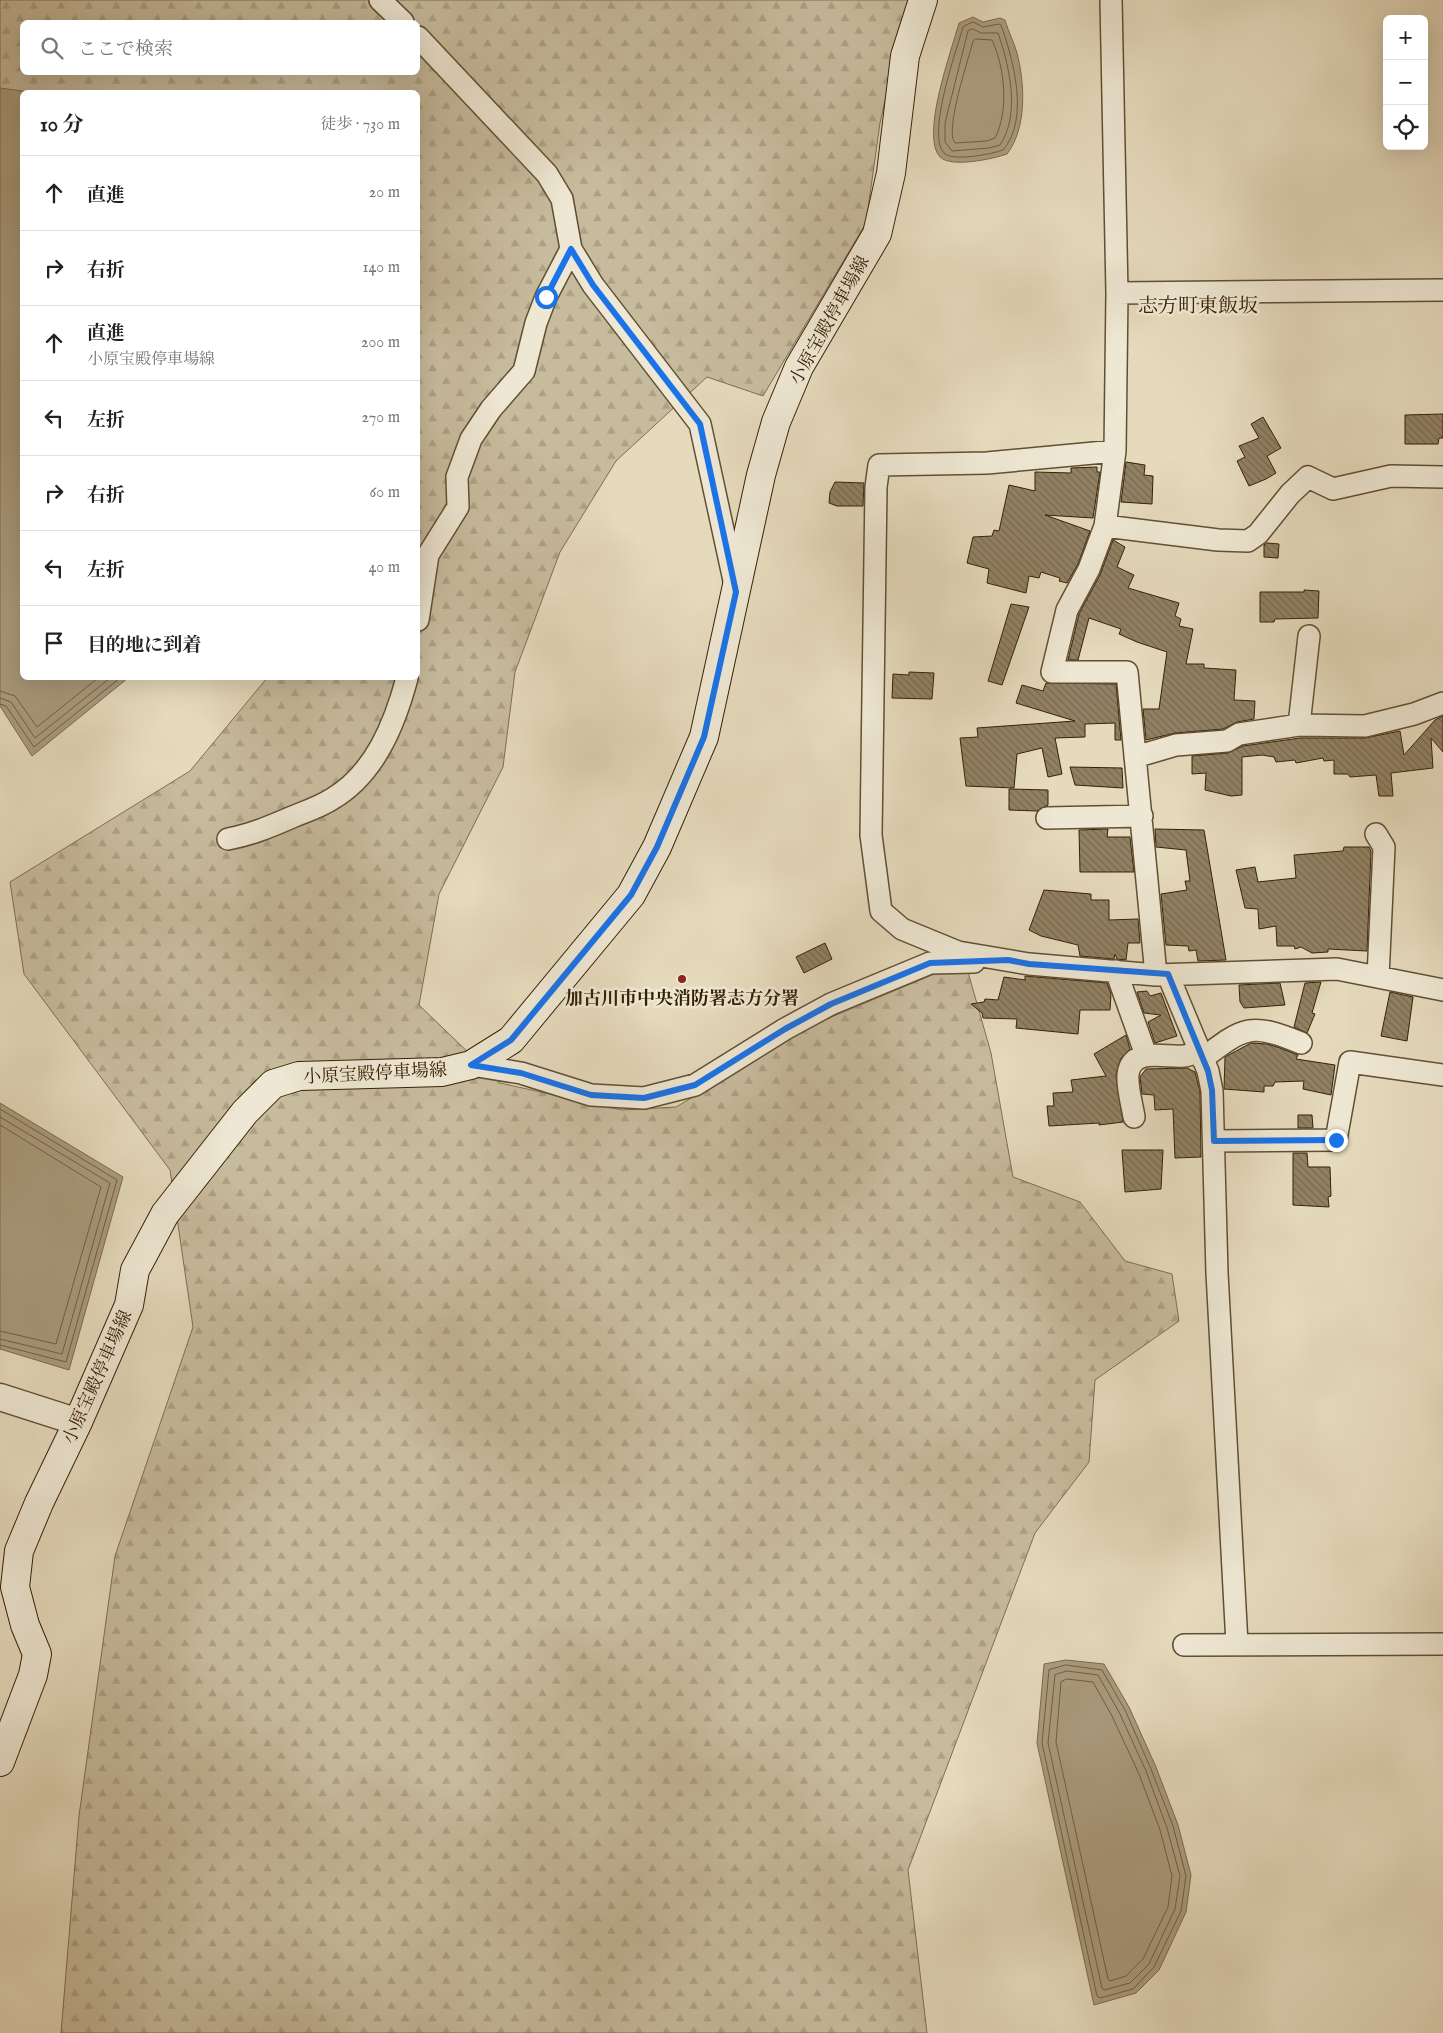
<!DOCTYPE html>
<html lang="ja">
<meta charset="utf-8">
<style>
body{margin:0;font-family:"IM FELL English","Noto Serif JP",serif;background:#f2f2f2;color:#222}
.controls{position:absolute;right:15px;top:15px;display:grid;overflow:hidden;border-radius:8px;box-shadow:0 5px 20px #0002}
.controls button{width:45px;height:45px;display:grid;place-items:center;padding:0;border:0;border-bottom:1px solid #e0e0e0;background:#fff;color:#222;font:25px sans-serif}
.stop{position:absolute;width:15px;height:15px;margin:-11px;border:4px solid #1a73e8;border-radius:50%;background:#fff}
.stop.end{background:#1a73e8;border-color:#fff;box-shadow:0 1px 5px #0008}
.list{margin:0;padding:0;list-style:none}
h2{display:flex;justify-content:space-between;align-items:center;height:65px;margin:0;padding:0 20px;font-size:21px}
h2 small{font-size:16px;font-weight:400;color:#767676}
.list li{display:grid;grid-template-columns:32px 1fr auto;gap:15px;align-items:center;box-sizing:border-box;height:75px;padding:0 20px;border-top:1px solid #e0e0e0}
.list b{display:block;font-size:19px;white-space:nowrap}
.list p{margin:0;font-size:16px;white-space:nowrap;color:#767676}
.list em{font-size:16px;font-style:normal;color:#767676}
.icon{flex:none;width:28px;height:28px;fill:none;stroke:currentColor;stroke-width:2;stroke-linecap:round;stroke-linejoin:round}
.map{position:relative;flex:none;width:1443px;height:2033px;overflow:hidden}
.search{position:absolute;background:#fff;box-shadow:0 5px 20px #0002;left:20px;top:20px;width:400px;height:55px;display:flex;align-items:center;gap:12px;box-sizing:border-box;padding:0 18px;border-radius:8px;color:#767676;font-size:19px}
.panel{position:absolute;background:#fff;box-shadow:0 5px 20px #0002;left:20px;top:90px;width:400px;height:590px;border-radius:8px}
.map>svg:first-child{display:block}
.forest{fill:url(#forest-firs);stroke:#7f6e50;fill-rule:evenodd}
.water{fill:#aa9b7d;stroke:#7c6a4d}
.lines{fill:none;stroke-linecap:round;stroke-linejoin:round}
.shore{stroke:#705e40;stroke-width:1}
.building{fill:url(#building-back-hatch);stroke:#372104}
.minor-casing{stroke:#624f32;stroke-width:24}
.tertiary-casing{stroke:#624f32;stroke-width:29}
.secondary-casing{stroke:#372104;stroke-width:30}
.minor{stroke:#eee7d3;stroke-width:21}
.tertiary{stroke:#eee7d3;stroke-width:26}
.secondary{stroke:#eee7d3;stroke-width:28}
.route{stroke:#1a73e8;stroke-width:6}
.poi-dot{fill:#8f2418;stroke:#eee7d3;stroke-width:2}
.labels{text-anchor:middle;stroke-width:5;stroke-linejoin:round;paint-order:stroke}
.street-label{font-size:18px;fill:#372104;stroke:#eee7d3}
.poi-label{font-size:18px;font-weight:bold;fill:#372104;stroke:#eee7d3}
.quarter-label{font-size:20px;fill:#372104;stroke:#eee7d3}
</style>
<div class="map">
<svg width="1443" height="2033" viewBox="0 0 1443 2033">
<defs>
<pattern id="forest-firs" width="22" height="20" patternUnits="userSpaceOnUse" patternTransform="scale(1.25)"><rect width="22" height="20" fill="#c7bb9d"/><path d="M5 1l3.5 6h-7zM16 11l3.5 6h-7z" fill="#aca086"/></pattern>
<pattern id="building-back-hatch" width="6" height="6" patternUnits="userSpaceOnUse" patternTransform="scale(1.25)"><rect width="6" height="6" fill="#918164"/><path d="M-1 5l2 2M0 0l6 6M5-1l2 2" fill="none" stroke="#776950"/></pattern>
</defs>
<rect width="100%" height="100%" fill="#e5dabc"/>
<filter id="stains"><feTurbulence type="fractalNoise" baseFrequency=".004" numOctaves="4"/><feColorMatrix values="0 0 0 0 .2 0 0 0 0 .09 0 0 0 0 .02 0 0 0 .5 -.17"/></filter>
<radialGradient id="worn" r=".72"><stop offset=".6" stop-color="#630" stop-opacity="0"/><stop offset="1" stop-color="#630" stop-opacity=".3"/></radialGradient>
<path class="forest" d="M0,0H908L880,123L866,223L763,396L707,377L616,461L560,552L515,672L503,767L439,894L419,1005L500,1083L622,1110L676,1107L817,1023L937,973L968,972L991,1053L1013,1177L1080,1202L1125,1261L1172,1274L1179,1321L1095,1380L1089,1462L1035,1533L908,1870L927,2033H61L79,1816L115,1556L193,1327L170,1170L24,974L10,882L190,771L267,678H418V92H22L0,193ZM22,22H418V72H22Z"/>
<path class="water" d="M973,17L983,22L1000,18L1005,20C1008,31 1014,42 1017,53C1025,84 1027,128 1007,154C993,159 951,168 940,157C920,136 952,49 959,23Z
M0,88L29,92H22V678H128L32,756L0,706Z
M0,1103L123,1177L69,1370L0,1349Z
M1066,1660L1104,1664L1129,1707L1156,1767L1178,1825L1191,1875L1186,1912L1159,1970L1136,1993L1094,2005L1037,1743L1044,1664Z"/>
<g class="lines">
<path class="shore" d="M973,22L983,27L999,24L1001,25C1013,59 1030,119 1003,150C992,154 952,162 944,153C926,135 957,49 963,27Z
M973,29L981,33H998C1009,65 1021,114 1000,145L989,148L952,151L945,142V123L968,31Z
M976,39L992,40C1005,68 1009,111 995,138L987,141L955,143C944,131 969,58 973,41Z
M0,691L15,696L37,727L98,678
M0,698L11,702L35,738L110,678
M0,704L6,706L34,747L120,678
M0,1109L117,1180L66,1362L0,1345
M0,1117L110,1183L62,1354L0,1339
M0,1125L101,1187L56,1344L0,1331
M1066,1665L1102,1670L1125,1710L1151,1769L1173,1826L1186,1876L1181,1911L1154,1967L1133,1989L1100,1998L1097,1996L1042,1743L1049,1670Z
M1067,1671L1098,1675L1119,1712L1146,1771L1167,1828L1180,1876L1175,1909L1149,1964L1130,1983L1104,1990L1102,1988L1048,1743L1055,1675Z
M1067,1679L1093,1682L1112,1716L1139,1774L1160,1830L1172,1876L1168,1907L1143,1959L1126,1976L1110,1981L1108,1979L1056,1742L1061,1682Z"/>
</g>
<path class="building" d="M1443,414V438H1439L1438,444H1405V415Z
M1263,417L1281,448L1267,456L1276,473L1266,479L1249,486L1237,461L1245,457L1239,446L1259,438L1251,424Z
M1126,462L1145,465L1144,475L1153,476L1152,504L1121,502Z
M1097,467V472H1100L1093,518L1045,515L1090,531L1078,564L1067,583L1059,581L1060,578L1041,572L1039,578L1029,576L1026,593L987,583L989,569L967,563L973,537L992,536L994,530L999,531L1009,485L1035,491V472L1071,473V468Z
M835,482L864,483L863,506H837L829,503L830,492Z
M1113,540L1125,547L1117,567L1134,575L1128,588L1179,603L1175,616L1181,619L1179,626L1193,629L1186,664H1204V668L1236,670L1234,700L1255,701L1254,719L1237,722L1223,729L1175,733L1146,740L1143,709H1159L1167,652L1137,642L1119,634L1121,629L1089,618L1078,660H1068L1079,614L1100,575Z
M1267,543L1279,544L1278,558L1264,557V545Z
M1304,590L1319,591L1318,618L1275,619L1274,622H1260V592H1304Z
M1011,604L1029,607L1002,685L988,681Z
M909,672L934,673L932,699L892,698L893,674L909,675Z
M1046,683L1116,684L1121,740H1115V723L1085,724V737L1055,738L1062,774L1048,777L1042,748L1017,754L1014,788L966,786L960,738L978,737L977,728L1075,721L1016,703L1022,685L1043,691Z
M1443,716V752L1431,738L1433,768L1391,773L1393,796H1379L1376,775L1350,777L1348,774H1334V760L1324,761L1323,758L1296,763L1295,760L1276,762L1274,757L1262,755L1242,757V795L1231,796L1205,790L1206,773L1192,774V756L1228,753L1243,746L1300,738H1365L1400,731L1404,755L1435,720Z
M1070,767L1122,768L1123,788L1075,785Z
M1009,789L1048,790V805L1037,811L1009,810Z
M1108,829L1107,837H1130L1134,872H1080L1079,830Z
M1155,829L1204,830L1226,960L1198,961L1196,950L1189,951L1188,946L1166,945L1161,894L1187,890L1185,881H1190L1186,850L1156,847Z
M1344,847H1369L1371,851L1367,951L1328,949V952L1312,953L1301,947L1295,949L1294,946H1277L1276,926L1259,929L1258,909L1245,908L1236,870L1255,867L1258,882L1296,878L1294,855L1343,851Z
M1044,890L1091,894V900H1109V920L1138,919L1140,943H1128L1126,960L1117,959L1115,954L1114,959L1080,956L1078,945L1041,936L1029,930Z
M825,943L832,959L804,973L796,957Z
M1025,976L1107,983L1111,994L1110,1010H1080L1078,1034L1016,1028L1017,1019L983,1018L982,1013L971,1004L984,1002L985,999L998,1000L1004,977L1025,980Z
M1321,982L1312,1013L1315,1014L1307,1033L1294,1027L1305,983Z
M1280,983L1285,1005L1244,1008L1240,1002L1239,985Z
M1147,991L1150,996L1161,993L1177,1036L1155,1043L1148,1022L1161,1015L1144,1013L1137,992Z
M1390,992L1413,997L1407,1041L1381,1036Z
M1126,1035L1130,1049L1121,1058L1116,1075L1123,1122L1099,1125V1123L1049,1126L1047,1106H1054L1053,1093L1073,1092L1071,1080L1106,1076L1094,1054Z
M1251,1043L1267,1044L1280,1048L1298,1055L1296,1059L1335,1065L1331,1095L1303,1089L1304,1081L1275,1082L1273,1086H1264V1092L1224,1089L1225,1057Z
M1187,1068L1195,1072L1200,1092L1201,1157L1175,1158L1173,1109L1155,1110L1154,1095L1142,1094L1140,1077L1146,1069Z
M1298,1115H1312L1313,1128H1298Z
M1122,1150H1163L1161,1189L1125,1192Z
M1293,1153H1307L1308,1167H1330L1331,1196L1328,1197L1329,1207L1293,1205Z"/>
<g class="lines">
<g class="minor-casing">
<path id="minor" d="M380,0L403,22
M1111,0L1117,293L1115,451L1105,526L1089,569L1067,610L1052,672H1127L1156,975
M418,37L547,174L562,199L571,249L593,285L700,424L735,585
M1117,293L1443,290
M1115,451L987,463L879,465L876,487L871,835L881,911L902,929L958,952L1029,964L1156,975L1337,969L1443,990
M1105,526L1218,540L1248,541L1258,534L1290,494L1308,477L1333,489L1391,476L1443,477
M418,620L428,555L458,507L457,477L471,439L491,409L524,371L536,323L546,297L571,249
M1299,725L1309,636
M1135,757L1176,745L1227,741L1239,734L1299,725L1365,726L1414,714L1443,703
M1047,818L1142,816
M1376,834L1384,847L1378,977
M228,839C250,835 269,827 290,818C304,812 320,807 332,799C375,774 395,723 407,678
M1116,971L1146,1055
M1168,975L1208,1071L1212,1091L1217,1273L1237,1644
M1202,1059C1244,1027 1250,1022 1301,1043
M471,1065L521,1073L591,1095L644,1098L695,1085L785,1029L831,1004L930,963L974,962
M1134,1117C1132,1104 1127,1088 1128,1075C1131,1046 1165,1058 1184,1056C1189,1056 1194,1052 1198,1050
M1214,1141L1336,1140L1350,1062L1443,1075
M1184,1645L1443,1644"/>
</g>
<g class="tertiary-casing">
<path id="tertiary" d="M0,1397L78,1422"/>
</g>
<g class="secondary-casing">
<path id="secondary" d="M0,1762L33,1675L37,1654L25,1625L15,1587L19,1551L39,1503L78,1422L129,1305L135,1270L165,1214L245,1112L273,1084L299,1076L442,1072L471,1065L511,1040L631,895L657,847L704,737L761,475L776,422L799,367L877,234L891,173L905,56L923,0"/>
</g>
<use href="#minor" class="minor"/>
<use href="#tertiary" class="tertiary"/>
<use href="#secondary" class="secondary"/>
</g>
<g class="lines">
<path class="route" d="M546,297L571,249L593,285L700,424L736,592L704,737L657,847L631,895L511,1040L471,1065L521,1073L591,1095L644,1098L695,1085L785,1029L831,1004L930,963L1008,960L1029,964L1168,974L1208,1071L1212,1090L1214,1141L1336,1140"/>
</g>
<circle class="poi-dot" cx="682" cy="979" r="5"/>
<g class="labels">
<g class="street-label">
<text transform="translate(829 320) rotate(-61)" y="6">小原宝殿停車場線</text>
<text transform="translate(375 1073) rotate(-3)" y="6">小原宝殿停車場線</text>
<text transform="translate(97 1377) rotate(-66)" y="6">小原宝殿停車場線</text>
</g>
<g class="poi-label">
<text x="682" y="1004">加古川市中央消防署志方分署</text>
</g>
<g class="quarter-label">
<text x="1198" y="312">志方町東飯坂</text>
</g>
</g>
<rect width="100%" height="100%" filter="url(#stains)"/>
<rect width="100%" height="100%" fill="url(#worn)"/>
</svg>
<div class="controls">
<button>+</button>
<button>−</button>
<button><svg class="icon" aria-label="locate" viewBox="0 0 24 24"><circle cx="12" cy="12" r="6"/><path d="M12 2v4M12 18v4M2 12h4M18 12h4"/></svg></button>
</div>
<div class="stop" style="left:546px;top:297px"></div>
<div class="stop end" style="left:1336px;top:1140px"></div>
<div class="search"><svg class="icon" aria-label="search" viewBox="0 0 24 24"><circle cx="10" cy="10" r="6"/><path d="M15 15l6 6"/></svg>ここで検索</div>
<section class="panel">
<h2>10 分<small>徒歩 · 730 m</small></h2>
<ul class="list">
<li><svg class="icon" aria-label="ahead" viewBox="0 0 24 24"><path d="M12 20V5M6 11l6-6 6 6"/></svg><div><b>直進</b></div><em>20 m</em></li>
<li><svg class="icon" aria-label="right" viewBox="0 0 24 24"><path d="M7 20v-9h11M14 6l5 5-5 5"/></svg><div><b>右折</b></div><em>140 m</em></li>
<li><svg class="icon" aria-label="ahead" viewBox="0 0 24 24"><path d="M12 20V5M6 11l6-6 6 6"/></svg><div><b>直進</b><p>小原宝殿停車場線</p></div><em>200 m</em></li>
<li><svg class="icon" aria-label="left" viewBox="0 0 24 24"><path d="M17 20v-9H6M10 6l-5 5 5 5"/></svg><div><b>左折</b></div><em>270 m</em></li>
<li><svg class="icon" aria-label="right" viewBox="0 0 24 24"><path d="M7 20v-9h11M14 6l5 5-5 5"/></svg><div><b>右折</b></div><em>60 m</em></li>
<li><svg class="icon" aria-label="left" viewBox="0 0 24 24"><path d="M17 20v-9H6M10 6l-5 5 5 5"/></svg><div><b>左折</b></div><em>40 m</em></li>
<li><svg class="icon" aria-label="arrive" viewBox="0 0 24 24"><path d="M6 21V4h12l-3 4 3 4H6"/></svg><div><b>目的地に到着</b></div></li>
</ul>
</section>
</div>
